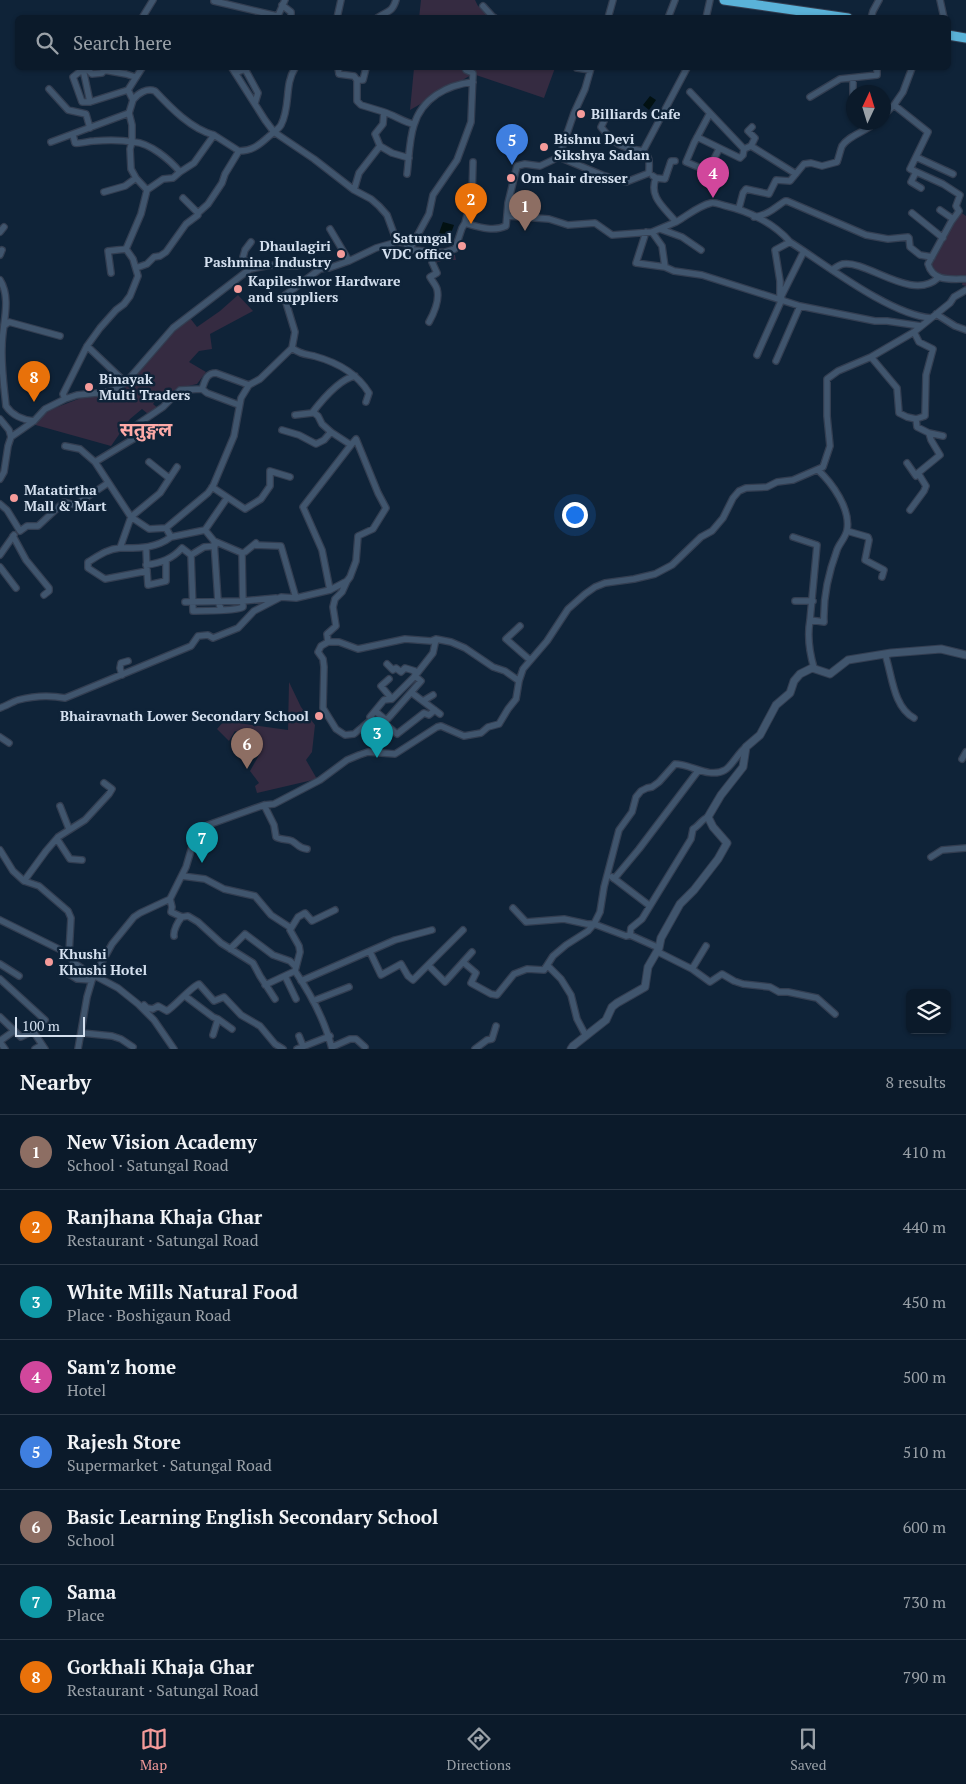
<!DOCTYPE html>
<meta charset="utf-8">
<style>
body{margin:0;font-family:"PT Serif","Noto Sans Devanagari",serif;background:#192736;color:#f1f3f6}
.controls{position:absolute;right:15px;bottom:15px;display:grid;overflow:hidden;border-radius:8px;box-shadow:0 1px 4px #0004}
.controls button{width:45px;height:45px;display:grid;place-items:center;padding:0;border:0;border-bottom:1px solid #2b3847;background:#0b1a2a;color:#f1f3f6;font:25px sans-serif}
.compass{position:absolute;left:846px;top:85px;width:45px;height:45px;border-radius:50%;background:#0b1a2a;box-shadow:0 1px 4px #0004;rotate:4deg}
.scale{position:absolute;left:15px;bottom:12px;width:70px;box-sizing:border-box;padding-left:5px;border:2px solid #d4e0ef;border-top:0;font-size:14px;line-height:18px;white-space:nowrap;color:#d4e0ef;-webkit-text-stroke:4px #0f2338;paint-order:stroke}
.you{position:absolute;left:574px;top:514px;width:18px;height:18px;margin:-12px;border:4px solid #fff;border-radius:50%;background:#1a73e8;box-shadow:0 0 0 8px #1a73e833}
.badge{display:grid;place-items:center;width:32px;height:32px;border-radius:50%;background:#f59b9a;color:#fff;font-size:16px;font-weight:700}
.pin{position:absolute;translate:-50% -41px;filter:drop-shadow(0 1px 2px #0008)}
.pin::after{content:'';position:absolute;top:26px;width:18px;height:15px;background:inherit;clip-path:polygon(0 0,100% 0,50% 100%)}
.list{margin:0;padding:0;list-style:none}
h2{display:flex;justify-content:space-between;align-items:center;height:65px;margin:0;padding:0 20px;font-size:21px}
h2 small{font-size:16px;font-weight:400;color:#9aa1a8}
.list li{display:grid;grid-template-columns:32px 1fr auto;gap:15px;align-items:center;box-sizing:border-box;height:75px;padding:0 20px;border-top:1px solid #2b3847}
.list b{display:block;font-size:19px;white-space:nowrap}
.list p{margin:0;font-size:16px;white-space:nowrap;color:#9aa1a8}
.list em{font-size:16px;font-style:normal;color:#9aa1a8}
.icon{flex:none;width:28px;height:28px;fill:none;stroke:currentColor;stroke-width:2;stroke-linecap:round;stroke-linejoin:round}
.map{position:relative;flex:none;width:966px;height:1049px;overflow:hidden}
.search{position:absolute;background:#0b1a2a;box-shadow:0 1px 4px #0004;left:15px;right:15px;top:15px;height:55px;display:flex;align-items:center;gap:12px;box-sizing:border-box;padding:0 18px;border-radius:8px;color:#9aa1a8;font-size:19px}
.sheet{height:665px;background:#0b1a2a}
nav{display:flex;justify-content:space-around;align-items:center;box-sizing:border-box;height:70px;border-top:1px solid #2b3847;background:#0b1a2a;font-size:14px;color:#9aa1a8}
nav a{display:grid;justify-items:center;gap:2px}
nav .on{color:#f59b9a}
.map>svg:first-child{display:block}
.green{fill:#352b41}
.water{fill:#021112}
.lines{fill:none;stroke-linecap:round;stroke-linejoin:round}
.minor-casing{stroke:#333e51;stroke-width:8}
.tertiary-casing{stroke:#333e51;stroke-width:9}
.trunk-casing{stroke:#333e51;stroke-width:11}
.minor{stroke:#40556d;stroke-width:5.5}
.tertiary{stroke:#40556d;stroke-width:7}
.trunk{stroke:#5ab2d8;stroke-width:9}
.poi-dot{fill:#f59b9a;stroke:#0f2338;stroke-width:2}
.labels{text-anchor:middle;stroke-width:5;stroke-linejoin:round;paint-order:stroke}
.poi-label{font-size:14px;font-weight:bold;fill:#d4e0ef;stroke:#0f2338;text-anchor:start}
.district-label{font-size:19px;font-weight:bold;fill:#feaaa8;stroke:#0f2338}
</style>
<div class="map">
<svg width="966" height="1049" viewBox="0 0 966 1049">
<rect width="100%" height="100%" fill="#0f2338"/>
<path class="green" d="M421,0H475L478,6L495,17L419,18Z
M414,68H555L544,98L473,74L410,110Z
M959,211L966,216V286L962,285L963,280L939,278L930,261Z
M435,253L455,255L456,260H445L435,263Z
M238,295L253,311L210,334L212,349L199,351L189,362L206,372L197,384L184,387L171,395L167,391L162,392L153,404L159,409L148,414L142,409L130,419L111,446L32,424L47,411L86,396L118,391L174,329L190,318L197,327L220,311Z
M289,682L301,707L315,725L312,752L306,760L317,779L257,793L255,786L259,783L250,771L259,755L252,750L255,742L235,731L229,741L217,729L224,721L288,730Z"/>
<path class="water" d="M650,96L656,100L649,110L643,105Z
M443,222L454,225L450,236L439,233Z"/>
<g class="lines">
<g class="minor-casing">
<path id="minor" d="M940,0L944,18
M214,1L277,16
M282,5L291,12V18
M483,6L492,16L495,18
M142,18L153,0
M277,18L285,0
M337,18L341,0
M377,18C387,11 392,13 396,0
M608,18L613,0
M668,18L675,0
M706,18L710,0
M871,18L873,11L879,0
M142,68L128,90L133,100L129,113L132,125V142L130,149L131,169L136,178L147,190
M232,68L265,120L274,132L314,159L354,190L371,199L379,206L387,215L397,242
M338,68L339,74L354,76L357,80V101L361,105L384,112
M577,68L590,70
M83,69L90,102
M235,73L245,69L258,93L255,103
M357,80H363L366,68
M49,89L68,110L86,114L90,128
M128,90L90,102H82L73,77L83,69L88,70L92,74L102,73L104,70L126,74L135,77
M690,92L744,149L751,146L755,138L748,131L752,127
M853,94V78
M810,97L840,79L877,75V68
M133,100C138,93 147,88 155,91C171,108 191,129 214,135
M894,105L903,92L912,68
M710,113L694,143L686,162L708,171L719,149
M884,115L894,105L928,132L910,169L943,184L960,195L956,206L959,211L951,222L928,264C933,282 951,279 966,279
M604,121L601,127C615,145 622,148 643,151
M697,137L740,158L743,155L744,149
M51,142L129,113
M380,146L392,153L409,158
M751,146L796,174
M559,157L602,175L626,182L649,173
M916,157L953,174
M180,172L194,163L214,135L239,151
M916,172L911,182L921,188
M649,173C649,162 651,158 643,151L687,68
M407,174C409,159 409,140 414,125C422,98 447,85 473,82
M653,176L656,178L665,179L671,161H675
M656,178C648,197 665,208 676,222C687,216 698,206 711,203C716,202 721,205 726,206C748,211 774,223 790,242C825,264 890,315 931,318
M354,190L359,173L380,146L375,134L383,124L384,112C394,115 405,123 414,124
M104,192L125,186L136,178
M183,198L198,213L208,204L222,183L225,174L239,151C251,151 258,146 267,138C271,134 278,130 281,125C291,106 284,85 295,68
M739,208L743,193L746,189L769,194L776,180L790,181L804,164L811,163L822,166L837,162C839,157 840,151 842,146C849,135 866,132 876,122
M940,210L953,219
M912,213L943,238
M507,216L549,219L568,225L595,223L612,235L652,232L676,222
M754,217C768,215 774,208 785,201H787L866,235L888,239L908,237L909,238L910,247L920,255L932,257
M465,223L472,196L473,162
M330,229L349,261
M660,229L682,237L701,250
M0,232L4,227
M646,232L636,263L665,267L662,246L652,232
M411,247L429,214L433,195L457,160L471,122L473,73L466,70L465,68
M0,255L2,250
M665,267L674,271L702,275L800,306L875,321H887L921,326
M136,268L147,264L154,257L160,256L166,252L186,224L198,215V213
M250,269L243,257L245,250L251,242
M832,270C835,268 839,265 843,264C867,260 912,302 938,278
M111,273L108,251L126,249
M0,280C12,299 2,325 2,346C1,366 4,386 6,406C12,415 23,420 34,421
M781,297L804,251
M780,299V281L775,250L790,242
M936,314L955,326L966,330
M429,322C434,313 440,300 437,289C436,285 432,281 430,277L437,273L432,262L434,252
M5,325L9,322L60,336
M914,332L919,342L933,349L926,375L925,416L916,419
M87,346L125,382
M292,348C300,354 305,354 314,356C336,362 357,373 369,393L366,402
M757,355L782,299
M871,357L897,388L899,413L907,417L916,419L917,427L929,433L943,436
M776,361L800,306
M202,389C205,381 206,373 216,373L249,385
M65,399L63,394L87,346L100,328L116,310L124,304L130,296L138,276L133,259L126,249L141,214L147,190L163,179L173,178L180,172C170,160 150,143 134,142C122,140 107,140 94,141C88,141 81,144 75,143L73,135
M313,412L318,416L322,424L331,432
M295,415L312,413C322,400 339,379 355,376
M0,419L9,430L11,437
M282,430L299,435L316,444L324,440L331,432L351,445L303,507L322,550L330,590
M65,446L80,449L95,462L131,517L149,529L166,528L208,493L213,486L234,436L241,398L249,385L260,379L292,348L295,332L284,296L320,269L326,268
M95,462L140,435L135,426L163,407L180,390L202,389L207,393L239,405
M149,462L169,478
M907,463L916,476L918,473L926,486L924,491L910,510
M918,473L940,455L931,440L929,433
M0,479L4,472L8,446L11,437L34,421L45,409L65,399L77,395L107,392L117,389L127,381L173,328L250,269L271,265L294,266L312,264L329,268L349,261L376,248L397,242L405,243L412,250L425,251L426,253L445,252L455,249L462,228L465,223C479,227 493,232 506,226L508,203L517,166L525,164L540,166L559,157L574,113L585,89L591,68
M212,487L245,509L261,499L270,486V471L290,477
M0,504L7,510L20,531L27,526H38L64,502L75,505L108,483
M166,528L171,537L205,530L214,541L218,601L221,609
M205,530L227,498
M847,531L868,537L869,540L865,560L884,570L882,577
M13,536L26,560L49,588V591L44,595
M793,537L817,545L810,620
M214,541L242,553L245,552L256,543
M254,545L281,546L296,598
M120,548C138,548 155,549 171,537
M146,548L147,571L105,579L88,568V562C98,556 107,549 120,548L131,517L160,493L177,467
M0,555L14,535
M191,555L193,611C204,610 234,612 243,607L242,553
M146,565C161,563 172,559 182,548L191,555L204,547L215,546
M0,567L16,588
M147,571L148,585L166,581V560
M795,601H813
M185,602L243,601L276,598
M520,626L506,639L530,660
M328,642L327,634L336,626L333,607L335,599L342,592L347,581
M885,654C892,674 893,707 914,718
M387,664L393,670L396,668L401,672L405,668L415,671V676L392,699L384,700L370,717L372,719L354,734L345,735L336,729L323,708L324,667L323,659L318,652L321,646L328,642H339L358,649L405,639L431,641L436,639L451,642L465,648L493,667L505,671L519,681
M812,668H814C809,651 807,637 810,620L824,622C823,597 828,574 837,550C839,544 846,537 847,530C851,509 832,483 818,470
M122,675L120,668L121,663L128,661
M389,679L381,686L392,699
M412,693L440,714
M423,701L433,695
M0,708C6,706 12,702 18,700C33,696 50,695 65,698L191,646L198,636L208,635L213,638L238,628L254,611L281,597L296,598L330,590L347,581L350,577L356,561L358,536L373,529L386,508L378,493L356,439L351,445
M375,711L386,720
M384,723L397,734L424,713L429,715L435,710
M372,733L384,723L421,681L415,676L433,653L436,639
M0,737L9,743
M962,759L966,752
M264,805L274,825L276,837C281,840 287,839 292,841C299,845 298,848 307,849
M60,806L69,829
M57,839L70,859L82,860
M0,850L13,871L24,881L39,886L68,911L71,918L69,954L73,962L86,971L118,988L138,1004L154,1020L174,1049
M931,857L942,850L966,848
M182,876L205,879L224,889L255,896L271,915L291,928
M612,877L650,906
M614,879L639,849L698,771
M24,881L46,851L58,837L85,820L109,794L112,789L104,783
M170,899L172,907L171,912L182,917L188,916L198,922L221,943L253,963L260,976L275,999
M513,908L526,922L564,919L587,924H594L626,936L630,935
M0,920L69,954
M174,936C173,931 178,921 182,917
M659,948L630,935L631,928L642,919L691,839L693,829C699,826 702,819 708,817
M230,949L245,934L273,955L290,961L296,967
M370,952L381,975L401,964L408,976L413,980L463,930
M658,952L692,969L710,982L722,974L734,981L743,984L770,987L779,992H788L817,998L835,1014
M463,962L476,973L471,983L491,994L497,995L514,974L527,969L544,970L553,956L566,945L588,931L594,924L600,912L604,887L619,830L632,812L636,797L641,791L647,788L652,787L659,782L675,764C691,764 709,779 725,770C731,767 738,753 746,747
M0,964L19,976
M429,966L445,982L472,952
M548,966L561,979L571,995L577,1019L586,1036
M692,969L706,946
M64,971L77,979L92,980
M295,971C312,996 325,1020 332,1049
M285,976L296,999
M0,979L45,1020L33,1031L45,1049
M301,981L395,940L432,930
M265,985L295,971L300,952L299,946L290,930L298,917L305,913L312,921L335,910
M185,996L213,1017L218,1019L213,1035
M313,1001L349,987
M144,1005L147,1008L153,1009L158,1006L167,1011C176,1005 192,986 199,984L214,1001L224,997L241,1015L260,1026L275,1044L283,1049
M0,1017L21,1037L33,1031
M218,1019L232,1029
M82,1033L112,1036L121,1039L133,1047
M299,1036L303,1046
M0,1041L14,1031
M0,1042L5,1049
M332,1047L350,1039H356L365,1047
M35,1049L42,1045
M78,1049L87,997L92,980L112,944L134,917L140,913L170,899L186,867L194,840L200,832L208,825L264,805L274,804L320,780L347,760L359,755L368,752L395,754L437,727L441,726L464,736L481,733L488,727L499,724L508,709L516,699L519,681L523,669L547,641L568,609L585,594L595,587L605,583L634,579L655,574L672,565L701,537L712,531L723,518L733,498L739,491L746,488L767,487L777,482L793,480L823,467L830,446L827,416V379L838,371L871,357L914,332L950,303L954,297L966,290
M297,1049L330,1036
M475,1049L487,1040L492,1039L496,1026"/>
</g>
<g class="tertiary-casing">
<path id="tertiary" d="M571,1049L573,1046L606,1020L612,1007L617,1003L645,987L648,967L659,948L661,938L680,904L694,890L718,859L727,843L713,827L708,817L721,795L743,767L746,747L760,735L776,705L790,693L794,681L800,674L812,668L830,674L848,660L891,653L941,649L966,655"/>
</g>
<g class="trunk-casing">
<path id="trunk" d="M724,0L848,18
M948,35L966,38"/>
</g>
<use href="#minor" class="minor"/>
<use href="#tertiary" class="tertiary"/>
<use href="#trunk" class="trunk"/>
</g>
<g class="poi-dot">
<circle cx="581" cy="114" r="5"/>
<circle cx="544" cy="147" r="5"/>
<circle cx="511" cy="178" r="5"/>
<circle cx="462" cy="246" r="5"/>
<circle cx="341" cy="254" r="5"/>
<circle cx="238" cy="289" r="5"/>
<circle cx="89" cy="387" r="5"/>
<circle cx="14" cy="498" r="5"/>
<circle cx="319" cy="716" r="5"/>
<circle cx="49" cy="962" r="5"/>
</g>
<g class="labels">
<g class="poi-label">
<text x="591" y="119">Billiards Cafe</text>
<text x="554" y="144">Bishnu Devi<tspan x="554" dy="16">Sikshya Sadan</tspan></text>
<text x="521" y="183">Om hair dresser</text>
<text x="452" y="243" text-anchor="end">Satungal<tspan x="452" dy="16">VDC office</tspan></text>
<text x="331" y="251" text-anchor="end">Dhaulagiri<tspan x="331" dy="16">Pashmina Industry</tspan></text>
<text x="248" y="286">Kapileshwor Hardware<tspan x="248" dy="16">and suppliers</tspan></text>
<text x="99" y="384">Binayak<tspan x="99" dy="16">Multi Traders</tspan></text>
<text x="24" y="495">Matatirtha<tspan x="24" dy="16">Mall &amp; Mart</tspan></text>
<text x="309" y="721" text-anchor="end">Bhairavnath Lower Secondary School</text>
<text x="59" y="959">Khushi<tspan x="59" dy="16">Khushi Hotel</tspan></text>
</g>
<g class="district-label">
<text x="146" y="436">सतुङ्गल</text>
</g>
</g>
</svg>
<div class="controls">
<button><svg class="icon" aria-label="layers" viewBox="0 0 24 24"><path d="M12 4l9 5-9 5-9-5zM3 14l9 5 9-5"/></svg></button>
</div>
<svg class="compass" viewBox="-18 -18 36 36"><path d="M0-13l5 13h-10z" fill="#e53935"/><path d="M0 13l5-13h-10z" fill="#9aa1a8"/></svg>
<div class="scale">100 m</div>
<div class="you"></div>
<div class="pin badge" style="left:525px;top:231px;background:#8d6e63">1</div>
<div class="pin badge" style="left:471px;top:224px;background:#e8710a">2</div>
<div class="pin badge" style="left:377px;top:758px;background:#0f9aa8">3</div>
<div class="pin badge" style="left:713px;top:198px;background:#d1479c">4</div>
<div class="pin badge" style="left:512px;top:165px;background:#3f7fe0">5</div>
<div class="pin badge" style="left:247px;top:769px;background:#8d6e63">6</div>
<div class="pin badge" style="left:202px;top:863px;background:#0f9aa8">7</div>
<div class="pin badge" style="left:34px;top:402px;background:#e8710a">8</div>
<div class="search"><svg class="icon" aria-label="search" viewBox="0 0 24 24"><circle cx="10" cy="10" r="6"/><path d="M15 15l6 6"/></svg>Search here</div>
</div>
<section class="sheet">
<h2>Nearby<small>8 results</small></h2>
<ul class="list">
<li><span class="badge" style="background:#8d6e63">1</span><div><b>New Vision Academy</b><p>School · Satungal Road</p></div><em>410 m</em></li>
<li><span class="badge" style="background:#e8710a">2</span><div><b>Ranjhana Khaja Ghar</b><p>Restaurant · Satungal Road</p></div><em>440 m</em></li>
<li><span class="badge" style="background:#0f9aa8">3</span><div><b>White Mills Natural Food</b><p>Place · Boshigaun Road</p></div><em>450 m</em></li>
<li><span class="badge" style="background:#d1479c">4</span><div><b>Sam'z home</b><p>Hotel</p></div><em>500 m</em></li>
<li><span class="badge" style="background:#3f7fe0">5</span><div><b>Rajesh Store</b><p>Supermarket · Satungal Road</p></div><em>510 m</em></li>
<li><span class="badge" style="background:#8d6e63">6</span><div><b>Basic Learning English Secondary School</b><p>School</p></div><em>600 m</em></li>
<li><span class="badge" style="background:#0f9aa8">7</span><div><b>Sama</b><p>Place</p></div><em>730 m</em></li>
<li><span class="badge" style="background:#e8710a">8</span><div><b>Gorkhali Khaja Ghar</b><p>Restaurant · Satungal Road</p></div><em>790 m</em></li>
</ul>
</section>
<nav>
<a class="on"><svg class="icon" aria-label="map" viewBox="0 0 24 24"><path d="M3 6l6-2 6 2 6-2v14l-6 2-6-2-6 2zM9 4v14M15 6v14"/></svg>Map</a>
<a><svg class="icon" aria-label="directions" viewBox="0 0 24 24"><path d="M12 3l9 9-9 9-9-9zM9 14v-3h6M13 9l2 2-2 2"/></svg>Directions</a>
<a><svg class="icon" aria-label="saved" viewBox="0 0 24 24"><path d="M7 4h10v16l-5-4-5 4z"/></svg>Saved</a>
</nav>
